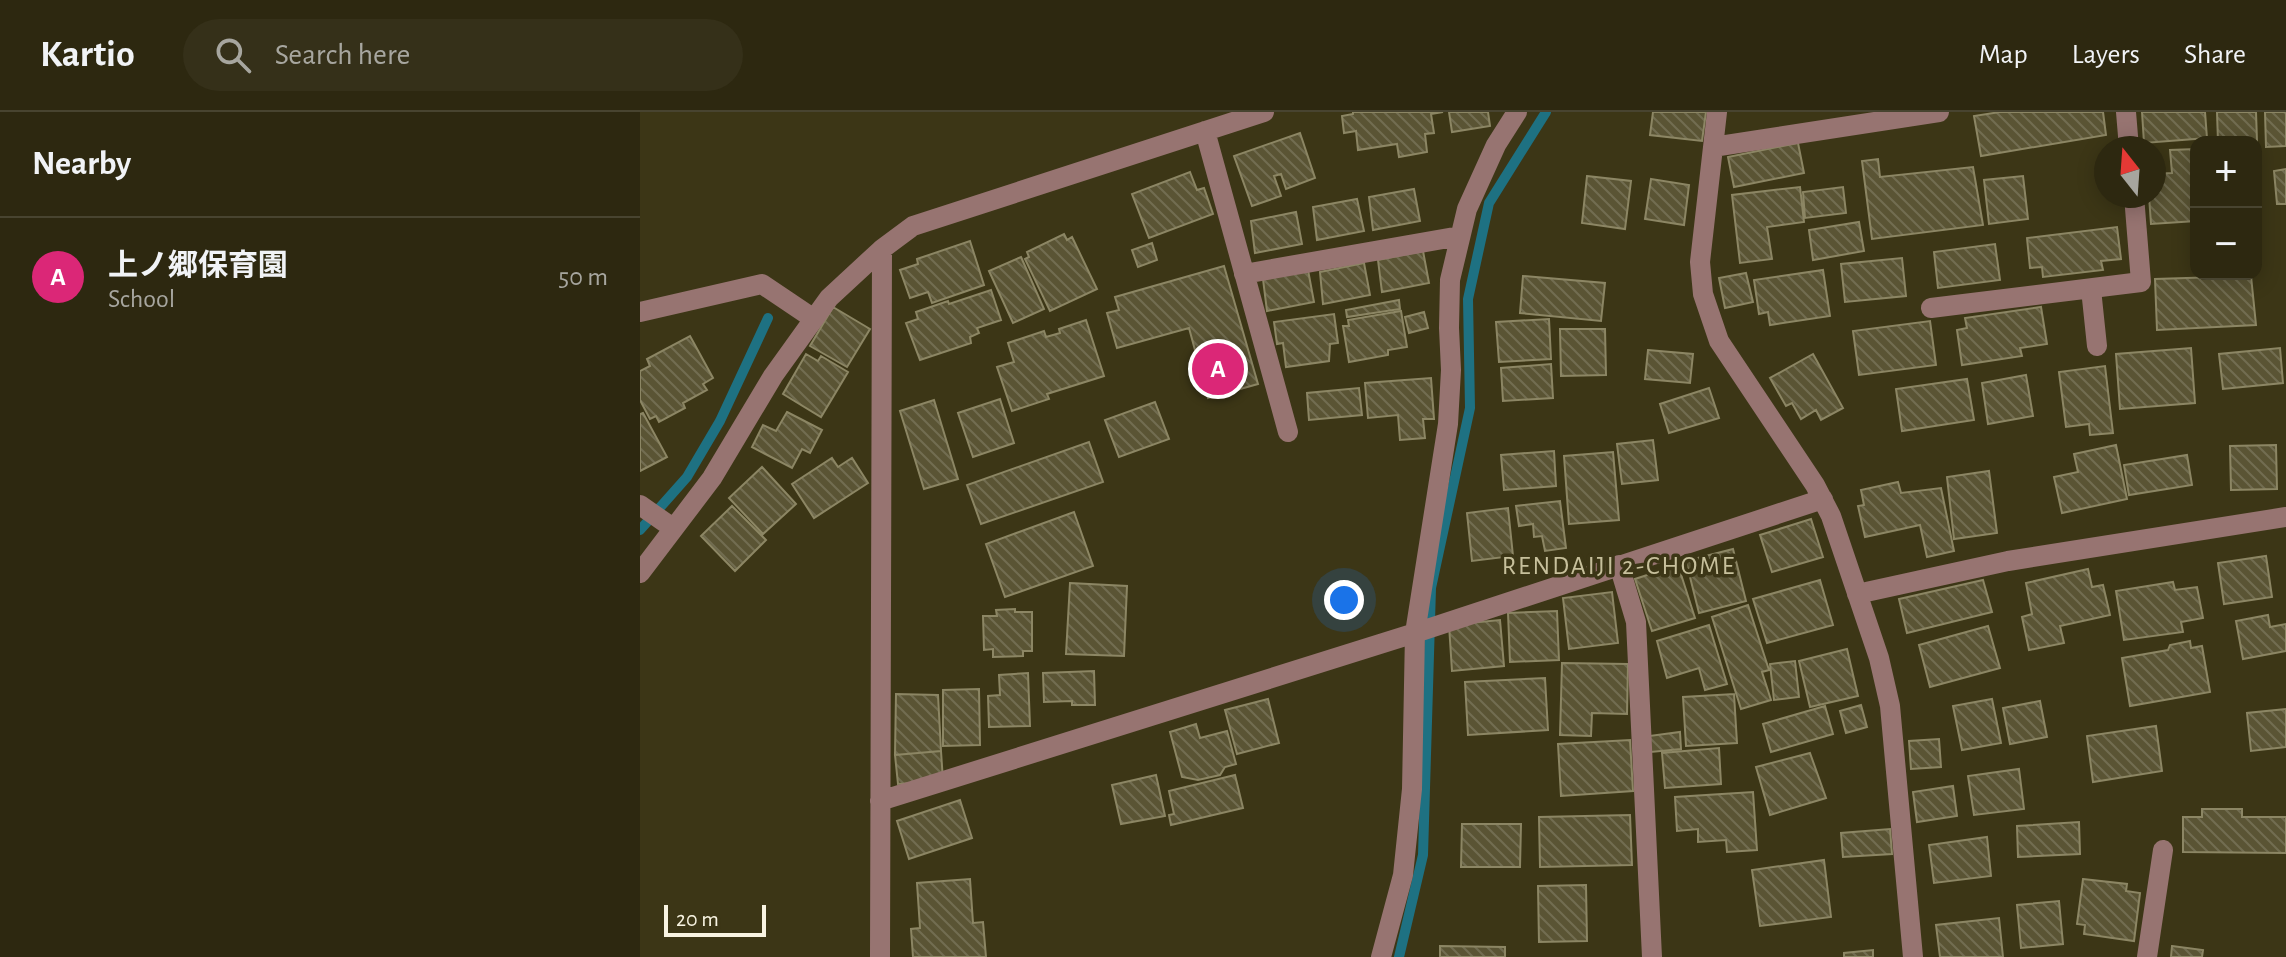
<!DOCTYPE html>
<meta charset="utf-8">
<style>
body{margin:0;font-family:"Alegreya Sans","Noto Sans JP",sans-serif;background:#353019;color:#f1f3f6}
.controls{position:absolute;right:24px;top:24px;display:grid;overflow:hidden;border-radius:16px;box-shadow:0 4px 20px #0003}
.controls button{width:72px;height:72px;display:grid;place-items:center;padding:0;border:0;border-bottom:2px solid #484430;background:#2d2810;color:#f1f3f6;font:40px sans-serif}
.compass{position:absolute;left:1454px;top:24px;width:72px;height:72px;border-radius:50%;background:#2d2810;box-shadow:0 4px 20px #0003;rotate:343deg}
.scale{position:absolute;left:24px;bottom:20px;width:102px;box-sizing:border-box;padding-left:8px;border:4px solid #f8f4e2;border-top:0;font-size:22px;line-height:28px;white-space:nowrap;color:#f8f4e2;-webkit-text-stroke:6px #3c3616;paint-order:stroke}
.you{position:absolute;left:704px;top:488px;width:28px;height:28px;margin:-20px;border:6px solid #fff;border-radius:50%;background:#1a73e8;box-shadow:0 0 0 12px #1a73e833}
.badge{display:grid;place-items:center;width:52px;height:52px;border-radius:50%;background:#db2777;color:#fff;font-size:26px;font-weight:700}
.pin{position:absolute;translate:-50% -50%;border:4px solid #fff;box-shadow:0 2px 8px #0006}
.list{margin:0;padding:0;list-style:none}
h2{display:flex;justify-content:space-between;align-items:center;height:104px;margin:0;padding:0 32px;font-size:34px}
h2 small{font-size:26px;font-weight:400;color:#a7a69f}
.list li{display:grid;grid-template-columns:52px 1fr auto;gap:24px;align-items:center;box-sizing:border-box;height:120px;padding:0 32px;border-top:2px solid #484430}
.list b{display:block;font-size:30px;white-space:nowrap}
.list p{margin:0;font-size:26px;white-space:nowrap;color:#a7a69f}
.list em{font-size:26px;font-style:normal;color:#a7a69f}
.icon{flex:none;width:44px;height:44px;fill:none;stroke:currentColor;stroke-width:2;stroke-linecap:round;stroke-linejoin:round}
.map{position:relative;flex:none;width:1646px;height:845px;overflow:hidden}
header{display:flex;align-items:center;gap:48px;box-sizing:border-box;height:112px;padding:0 40px;background:#2d2810;border-bottom:2px solid #484430}
header strong{font-size:38px}
nav{display:flex;gap:44px;margin-inline-start:auto;font-size:28px}
.search{width:560px;height:72px;background:#353019;display:flex;align-items:center;gap:20px;box-sizing:border-box;padding:0 28px;border-radius:44px;color:#a7a69f;font-size:30px}
main{display:flex}
aside{flex:1;background:#2d2810}
.map>svg:first-child{display:block}
.lines{fill:none;stroke-linecap:round;stroke-linejoin:round}
.stream{stroke:#1e7182;stroke-width:10}
.building{fill:url(#building-back-hatch);stroke:#8c8664;stroke-width:2}
.minor{stroke:#977471;stroke-width:20}
.labels{text-anchor:middle;stroke-width:7;stroke-linejoin:round;paint-order:stroke}
.neighbourhood-label{font-size:26px;letter-spacing:2px;fill:#c7c09c;stroke:#3c3616}
</style>
<header>
<strong>Kartio</strong>
<div class="search"><svg class="icon" aria-label="search" viewBox="0 0 24 24"><circle cx="10" cy="10" r="6"/><path d="M15 15l6 6"/></svg>Search here</div>
<nav><a>Map</a><a>Layers</a><a>Share</a></nav>
</header>
<main>
<aside>
<h2>Nearby<small></small></h2>
<ul class="list">
<li><span class="badge">A</span><div><b>上ノ郷保育園</b><p>School</p></div><em>50 m</em></li>
</ul>
</aside>
<div class="map">
<svg width="1646" height="845" viewBox="0 0 1646 845">
<defs>
<pattern id="building-back-hatch" width="6" height="6" patternUnits="userSpaceOnUse" patternTransform="scale(2)"><rect width="6" height="6" fill="#5a5434"/><path d="M-1 5l2 2M0 0l6 6M5-1l2 2" fill="none" stroke="#726d51"/></pattern>
</defs>
<rect width="100%" height="100%" fill="#3c3616"/>
<g class="lines">
<path class="stream" d="M0,418L47,365L80,309L128,206
M759,845L783,743L791,476L830,296L828,187L849,91L906,0"/>
</g>
<path class="building" d="M713,0H803L791,2L794,21L785,22L787,40L759,45L757,32L718,38L716,19L704,21L702,4L713,2Z
M809,0H848L850,14L812,20Z
M1013,0H1066L1062,29L1010,23Z
M1360,0H1463L1466,23L1341,44L1334,4Z
M1502,0H1565L1567,26L1504,31Z
M1577,0H1616L1617,29L1578,30Z
M1625,0H1646V34L1626,35Z
M660,21L675,66L646,77L641,62L634,64L641,84L612,94L594,44Z
M1158,31L1164,61L1094,75L1088,45Z
M1556,37V109L1511,112L1509,84H1514V62L1532,61L1530,38Z
M1238,47L1240,65L1333,55L1343,113L1232,127L1222,49Z
M1646,57V92H1637L1634,59Z
M550,60L557,78L564,76L573,102L509,126L492,82Z
M947,64L991,69L985,117L942,111Z
M1383,64L1388,107L1349,112L1344,68Z
M1011,67L1049,73L1044,113L1005,107Z
M1160,75L1164,110L1127,115L1132,147L1100,151L1092,83Z
M1203,75L1206,101L1165,106L1163,80Z
M774,77L780,109L733,118L729,85Z
M717,87L724,119L677,128L673,95Z
M656,100L662,132L615,141L611,109Z
M1219,110L1224,139L1173,148L1169,118Z
M1477,115L1481,147L1461,149L1463,158L1403,165L1402,155L1390,156L1387,126Z
M424,122L427,128L432,125L457,177L410,199L385,147L389,145L387,140Z
M330,129L344,173L292,191L288,180L270,186L260,158L278,152L277,147Z
M512,131L517,148L498,155L492,138Z
M1355,132L1360,168L1298,176L1294,140Z
M783,139L789,171L742,180L738,148Z
M381,145L404,197L373,211L349,159Z
M1262,146L1266,184L1205,190L1201,152Z
M724,151L730,183L683,192L680,160Z
M584,154L618,272L568,286L549,216L477,236L467,201L479,198L475,185Z
M668,158L674,190L627,199L623,167Z
M1183,158L1190,204L1130,213L1128,200L1119,202L1114,168Z
M1106,161L1113,190L1085,196L1079,166Z
M883,164L965,171L961,209L880,201Z
M1611,164L1616,213L1517,218L1515,167Z
M351,178L361,208L337,216L339,221L330,225L331,231L280,248L266,211L278,207L276,200L308,189L309,192Z
M759,188L760,197L707,205L706,198Z
M193,195L230,217L207,255L170,234Z
M1401,195L1407,232L1380,236L1382,244L1322,253L1317,218L1327,216L1325,206Z
M761,199L767,235L748,238V243L709,250L703,214H709L708,208Z
M784,200L788,216L769,221L765,205Z
M694,202L698,231L690,232L689,249L646,255L643,231L637,232L634,210Z
M909,207L911,247L859,250L856,210Z
M446,208L464,264L407,282L409,287L372,299L357,255L374,250L368,231L404,219L406,225L420,221L419,217Z
M1290,209L1296,253L1219,263L1213,219Z
M920,217H965L966,263L921,264Z
M50,224L73,266L63,272L67,278L43,291L45,296L19,310L16,304L10,307L0,288V259L10,254L7,247Z
M1551,236L1555,291L1480,297L1476,242Z
M1640,236L1643,271L1583,277L1579,242Z
M1008,238L1053,242L1050,271L1005,267Z
M166,242L178,249L181,244L208,260L181,305L143,282Z
M1173,242L1203,296L1181,308L1176,298L1161,307L1152,291L1146,294L1130,266Z
M911,252L913,286L863,289L861,256Z
M1465,254L1473,321L1450,323L1449,312L1426,315L1419,260Z
M1386,263L1393,304L1348,312L1342,271Z
M791,266L794,307H783L785,326L760,328L758,303L728,306L725,271Z
M1327,267L1334,308L1262,319L1256,277Z
M719,276L722,303L669,308L667,281Z
M1069,276L1079,306L1029,321L1020,292Z
M360,287L374,331L333,345L318,301Z
M294,288L318,367L284,377L260,299Z
M515,290L529,327L479,345L465,308Z
M147,300L182,318L170,341L162,337L152,356L112,335L123,313L136,319Z
M3,301L27,345L0,359V302Z
M1013,328L1018,368L982,372L977,332Z
M449,330L463,370L341,412L327,373Z
M1476,333L1487,387L1422,401L1414,365L1438,360L1434,342Z
M1636,333L1637,377L1591,378L1590,334Z
M914,339L916,374L864,378L861,343Z
M973,340L979,408L929,412L924,344Z
M1547,343L1552,373L1489,383L1484,353Z
M192,346L198,355L212,346L228,371L174,406L152,372Z
M122,355L156,392L123,422L89,386Z
M1349,359L1357,421L1314,427L1307,365Z
M1258,370L1261,381L1301,376L1314,439L1287,445L1280,413L1225,425L1218,394L1224,393L1221,378Z
M920,389L926,436L905,439L902,424L894,425L893,412L879,414L876,394Z
M92,394L126,428L95,459L61,424Z
M868,396L873,444L832,449L827,401Z
M434,400L453,454L365,485L346,432Z
M1171,407L1183,445L1132,460L1120,423Z
M1093,437L1106,489L1059,501L1046,449Z
M1626,444L1632,485L1584,492L1578,451Z
M1038,453L1055,506L1012,519L995,467Z
M1448,457L1452,475L1463,473L1470,503L1420,514L1424,531L1389,538L1382,505L1392,502L1386,471Z
M1180,468L1193,513L1127,531L1113,487Z
M1343,468L1352,500L1267,521L1259,487Z
M1533,470L1535,478L1557,475L1563,506L1541,510L1543,520L1484,528L1476,479Z
M430,471L487,474L484,544L426,542Z
M972,480L978,531L929,537L923,486Z
M1108,493L1129,558L1122,560L1131,588L1101,597L1072,505Z
M375,497V500H392V539H383V544L353,545V537L344,538L343,504H357L356,498Z
M917,499L919,548L870,550L868,501Z
M1628,503L1630,515L1646,512V539L1603,547L1596,509Z
M860,508L864,554L812,559L809,513Z
M1069,513L1087,572L1065,578L1059,556L1027,566L1017,529Z
M1348,514L1360,556L1290,575L1279,533Z
M1550,529L1551,536L1562,534L1570,580L1490,594L1482,546L1528,538L1530,533Z
M1207,537L1218,584L1170,595L1159,549Z
M1155,549L1159,585L1134,588L1130,552Z
M922,551L988,552L987,602L952,601L951,624L920,623Z
M454,559L455,593H432V589L404,590L403,561Z
M388,561L390,614L349,615L348,584L360,583L359,563Z
M905,566L908,618L828,623L825,570Z
M339,577L340,633L303,634V578Z
M256,582L298,583L301,639L255,643Z
M1094,582L1097,631L1046,634L1043,585Z
M628,587L639,631L597,642L585,598Z
M1352,587L1361,631L1322,638L1313,594Z
M1400,589L1407,625L1370,632L1363,596Z
M1221,593L1227,615L1206,621L1200,599Z
M1185,594L1193,622L1131,640L1123,612Z
M1646,597V635L1611,639L1607,601Z
M556,612L560,626L587,619L596,652L585,655L580,663L558,668L542,665L530,620Z
M1516,614L1522,659L1453,670L1447,624Z
M1040,620L1041,637L1011,640L1009,624Z
M1299,627L1301,655L1271,657L1269,629Z
M990,628L993,679L921,684L918,632Z
M1079,636L1081,672L1025,676L1022,641Z
M301,639L303,669L258,672L255,643Z
M1170,641L1186,686L1130,703L1116,655Z
M1379,657L1384,697L1334,703L1328,664Z
M516,663L525,704L481,712L472,673Z
M595,663L603,696L531,713L529,703L534,702L529,679Z
M1313,674L1317,704L1277,710L1273,680Z
M1113,680L1117,738L1087,740L1086,728L1058,730V717L1037,719L1035,685Z
M320,688L332,726L269,747L257,709Z
M1562,697H1602V705H1646V741L1543,740V705H1562Z
M990,703L992,753L900,755L899,705Z
M1439,710L1440,742L1378,745L1377,714Z
M822,712H881L880,755H821Z
M1250,717L1252,742L1203,745L1201,721Z
M1347,725L1351,764L1294,771L1289,733Z
M1184,748L1191,805L1120,814L1112,758Z
M330,767L333,811L343,810L346,845H273L271,817L280,816L277,771Z
M1443,767L1487,772L1486,779L1500,781L1494,829L1444,822L1445,813L1437,812Z
M946,773L947,829L899,830L898,774Z
M1419,789L1423,832L1381,836L1377,793Z
M1359,806L1363,845H1300L1296,813Z
M800,834L865,835V845H800Z
M1532,834L1563,838L1562,845H1531Z
M1233,838V845H1204V841Z"/>
<g class="lines">
<path class="minor" d="M1077,0L1060,150L1063,182L1079,229L1175,373L1191,404L1239,546L1250,594L1273,845
M1486,0L1489,36
M565,19L648,320
M1073,35L1299,0
M604,162L820,124
M1451,177L1457,234
M1291,196L1501,170L1494,84
M0,200L122,172L174,207
M0,393L33,416
M979,453L996,510L1012,845
M0,461L72,366L133,264L189,186L242,137
M1217,482L1368,449L1646,405
M240,689L775,521L1183,387
M240,845L242,137L273,114L624,0
M741,845L763,763L772,677L775,521L808,312L811,258L809,216L810,168L827,97L856,33L877,0
M1507,845L1523,738"/>
</g>
<g class="labels">
<g class="neighbourhood-label">
<text x="979" y="462">RENDAIJI 2-CHOME</text>
</g>
</g>
</svg>
<div class="controls">
<button>+</button>
<button>−</button>
</div>
<svg class="compass" viewBox="-18 -18 36 36"><path d="M0-13l5 13h-10z" fill="#e53935"/><path d="M0 13l5-13h-10z" fill="#a7a69f"/></svg>
<div class="scale">20 m</div>
<div class="you"></div>
<div class="pin badge" style="left:578px;top:257px">A</div>
</div>
</main>
